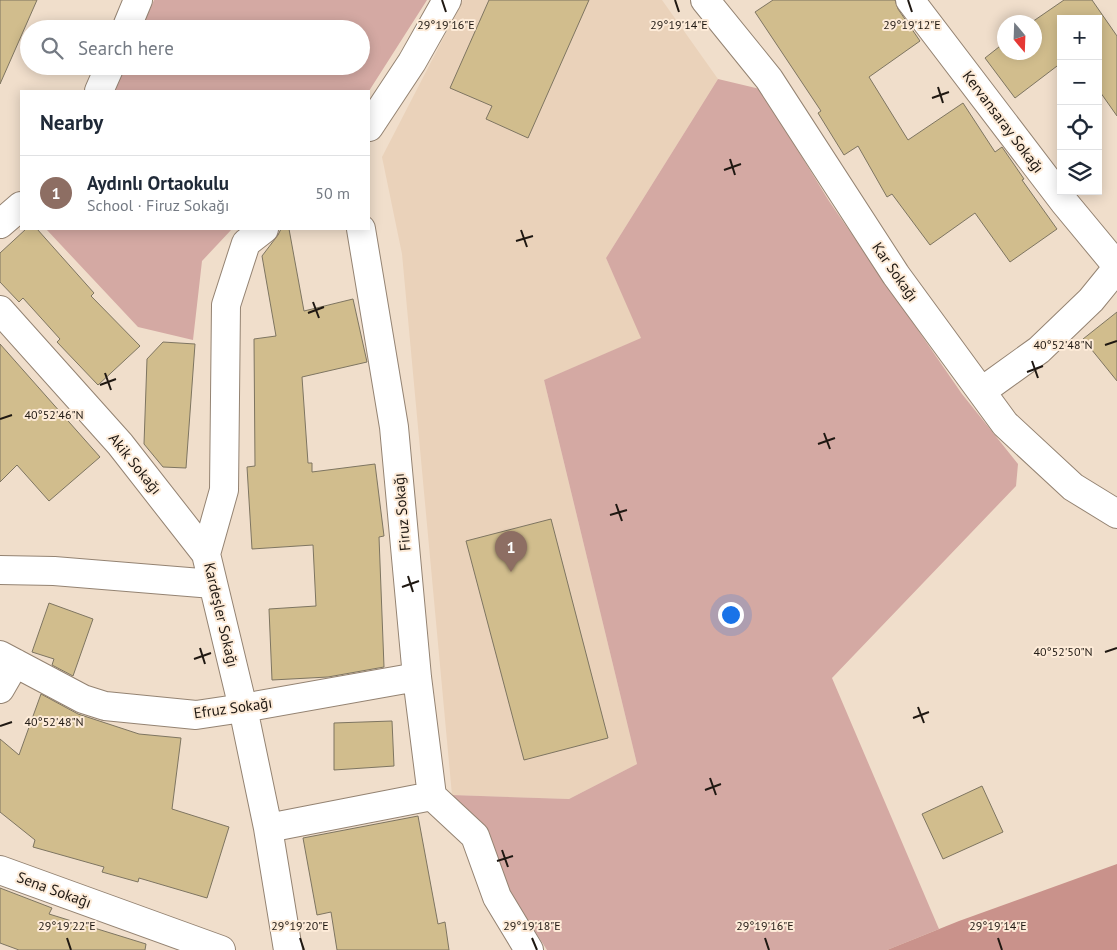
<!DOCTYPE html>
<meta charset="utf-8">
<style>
body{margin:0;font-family:"PT Sans",sans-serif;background:#f6f6f7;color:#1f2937}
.controls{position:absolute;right:15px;top:15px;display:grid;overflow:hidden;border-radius:0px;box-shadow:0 2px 12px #0003}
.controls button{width:45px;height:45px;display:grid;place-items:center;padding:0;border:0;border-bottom:1px solid #e0e1e3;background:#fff;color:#1f2937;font:25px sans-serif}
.compass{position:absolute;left:997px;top:15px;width:45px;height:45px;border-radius:50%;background:#fff;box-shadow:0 2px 12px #0003;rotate:161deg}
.you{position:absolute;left:730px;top:614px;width:18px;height:18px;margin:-12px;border:4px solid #fff;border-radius:50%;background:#1a73e8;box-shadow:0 0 0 8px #1a73e833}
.badge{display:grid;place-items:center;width:32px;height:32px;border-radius:50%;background:#111827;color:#fff;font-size:16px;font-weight:700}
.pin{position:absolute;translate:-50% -41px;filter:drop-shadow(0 1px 2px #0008)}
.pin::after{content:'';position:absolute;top:26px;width:18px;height:15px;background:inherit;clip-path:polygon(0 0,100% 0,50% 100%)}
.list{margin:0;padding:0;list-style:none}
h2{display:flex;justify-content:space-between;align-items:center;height:65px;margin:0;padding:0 20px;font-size:21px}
h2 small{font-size:16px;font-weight:400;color:#747a83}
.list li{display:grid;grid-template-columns:32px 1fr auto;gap:15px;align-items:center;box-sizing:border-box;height:75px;padding:0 20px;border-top:1px solid #e0e1e3}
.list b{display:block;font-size:19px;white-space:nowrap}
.list p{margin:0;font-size:16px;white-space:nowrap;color:#747a83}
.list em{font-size:16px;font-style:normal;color:#747a83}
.icon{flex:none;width:28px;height:28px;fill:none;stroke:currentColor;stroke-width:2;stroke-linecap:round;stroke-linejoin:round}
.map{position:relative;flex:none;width:1117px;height:950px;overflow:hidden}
.search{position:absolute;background:#fff;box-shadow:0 2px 12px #0003;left:20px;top:20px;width:350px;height:55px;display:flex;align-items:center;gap:12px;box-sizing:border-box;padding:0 18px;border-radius:28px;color:#747a83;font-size:19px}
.panel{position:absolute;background:#fff;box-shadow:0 2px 12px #0003;left:20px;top:90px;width:350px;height:140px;border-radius:0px}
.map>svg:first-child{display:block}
.built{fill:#ead2ba}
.green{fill:#d4a9a3}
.forest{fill:#c9928b}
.building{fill:#d1bd8d;stroke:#7e7561}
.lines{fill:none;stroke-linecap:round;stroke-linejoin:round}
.street-casing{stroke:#948372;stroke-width:30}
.street{stroke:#fff;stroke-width:28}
.ticks{fill:none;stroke:#1f1812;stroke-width:2}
.labels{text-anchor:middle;stroke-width:4;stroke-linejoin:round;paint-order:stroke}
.street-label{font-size:15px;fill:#1f1812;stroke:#fdebd8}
.ticks-label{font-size:12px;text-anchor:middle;fill:#1f1812;stroke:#fdebd8;stroke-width:4;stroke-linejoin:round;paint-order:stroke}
</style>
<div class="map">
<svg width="1117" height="950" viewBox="0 0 1117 950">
<rect width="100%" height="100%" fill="#f0decb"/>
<path class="built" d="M463,0H662L718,79L606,258L642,338L544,380L637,764L569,799L452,795L402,254L382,157Z"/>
<path class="green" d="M154,0H427L369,91H113L124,66H361V29H141Z
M718,79L760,89L829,201L962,394L1018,464L1016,486L832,678L939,929L887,950H547L504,883L479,827L452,795L569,799L637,764L544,380L641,338L606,258Z
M46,229H232L202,261L193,340L138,327Z"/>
<path class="forest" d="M1117,864V950H887L959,921Z"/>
<path class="building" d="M0,0H37L0,84Z
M489,0H589L528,138L486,119L492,106L450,88Z
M773,0H895L898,9L920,41L869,77L908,140L963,103L995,152L1002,147L1024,179L1022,180L1057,229L1010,262L975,213L930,245L892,194L887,197L858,146L844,155L818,113L821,111L755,12Z
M1064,0H1092L1117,36V116L1098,89V19H1061V63L1015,98L985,58L1004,43V52H1034V22H1032Z
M26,229H37L94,293L91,296L140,346L98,385L57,342L60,339L23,298L19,302L0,282V253Z
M281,229H289L304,311L353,299L367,362L302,377L308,463H312V472L375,464L384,536L379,537L384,667L328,677L272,680L269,609L316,606L313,545L252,549L247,467L255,466L254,339L276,336L262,256L278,235Z
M1117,312V381L1083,339Z
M163,342L195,344L186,468L163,467L144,444L147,359Z
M0,344L100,457L49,501L17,465L0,482Z
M551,519L608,738L524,760L466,541Z
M49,603L93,619L73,676L52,665L54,659L32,652Z
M41,694L78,714L139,734L181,738L172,809L229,827L207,898L139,878L138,882L102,872L104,867L33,847L35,840L0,812V739L19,755Z
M392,721L394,766L334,770V723Z
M982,786L1003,832L943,859L922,814Z
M418,816L438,924L445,922L449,950H337L331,912L317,915L303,838Z
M0,888L52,908L49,914L146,944L145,950H19L0,943Z"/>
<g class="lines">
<g class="street-casing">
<path id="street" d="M705,0L769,79L896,275L1005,424L1073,487L1117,514
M910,0L1064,202L1117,266
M126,29L138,0
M99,91L110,66
M369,127L412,62L447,0
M0,224L21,206
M264,229L246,243L226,305L224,490L206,554L243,708L268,828L288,950
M361,229L394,427L417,677L432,796
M0,310L120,444L206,554
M982,391L1039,350L1091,300L1117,268
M0,570L54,571L213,584
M0,655L83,699L105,706L196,715L243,708L417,677
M0,689L15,663
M432,796L475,836L497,897L529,950
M268,828L432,796
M0,870L221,950"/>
</g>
<use href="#street" class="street"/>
</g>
<path class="ticks" d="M442,0L446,12M675,0L679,12M908,0L912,12M938,87L943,103M932,98L949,92M730,159L735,175M724,170L741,164M521,230L527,247M516,241L533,236M313,302L319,318M308,313L324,307M1105,345L1117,341M1032,361L1038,378M1027,372L1043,366M105,373L111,390M100,385L116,379M0,419L12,415M824,433L830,449M818,444L835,438M616,504L622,521M610,515L627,510M408,576L413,592M402,587L419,581M200,648L205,664M1105,652L1117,648M194,659L211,653M918,707L924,723M913,718L929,712M0,726L12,722M710,778L716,795M705,790L721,784M502,850L508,867M497,861L513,856M67,938L71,950M300,938L304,950M532,938L537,950M765,938L769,950M998,938L1002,950"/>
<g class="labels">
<g class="street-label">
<text transform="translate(1003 122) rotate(53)" y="5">Kervansaray Sokağı</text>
<text transform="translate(895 272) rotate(55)" y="5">Kar Sokağı</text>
<text transform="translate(135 464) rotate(51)" y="5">Akik Sokağı</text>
<text transform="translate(402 512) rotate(-95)" y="5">Firuz Sokağı</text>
<text transform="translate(221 615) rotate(77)" y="5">Kardeşler Sokağı</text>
<text transform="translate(233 708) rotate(-8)" y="5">Efruz Sokağı</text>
<text transform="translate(54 890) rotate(20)" y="5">Sena Sokağı</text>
</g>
</g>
<g class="ticks-label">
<text x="912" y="29">29°19'12"E</text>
<text x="446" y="29">29°19'16"E</text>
<text x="679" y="29">29°19'14"E</text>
<text x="1063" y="349">40°52'48"N</text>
<text x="54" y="419">40°52'46"N</text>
<text x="1063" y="656">40°52'50"N</text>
<text x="54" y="726">40°52'48"N</text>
<text x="67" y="930">29°19'22"E</text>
<text x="300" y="930">29°19'20"E</text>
<text x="532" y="930">29°19'18"E</text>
<text x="765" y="930">29°19'16"E</text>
<text x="998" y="930">29°19'14"E</text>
</g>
</svg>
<div class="controls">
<button>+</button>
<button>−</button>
<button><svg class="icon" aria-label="locate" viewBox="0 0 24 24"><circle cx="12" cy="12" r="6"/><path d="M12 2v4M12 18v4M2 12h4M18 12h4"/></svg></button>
<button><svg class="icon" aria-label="layers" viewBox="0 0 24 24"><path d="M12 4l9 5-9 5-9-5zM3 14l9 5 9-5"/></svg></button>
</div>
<svg class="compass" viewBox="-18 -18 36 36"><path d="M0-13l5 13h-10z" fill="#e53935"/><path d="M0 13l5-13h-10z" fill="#747a83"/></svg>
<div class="you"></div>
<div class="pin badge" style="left:511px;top:572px;background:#8d6e63">1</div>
<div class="search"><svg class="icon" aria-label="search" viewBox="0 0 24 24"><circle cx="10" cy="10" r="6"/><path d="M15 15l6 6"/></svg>Search here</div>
<section class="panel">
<h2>Nearby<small></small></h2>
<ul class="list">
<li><span class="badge" style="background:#8d6e63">1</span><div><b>Aydınlı Ortaokulu</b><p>School · Firuz Sokağı</p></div><em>50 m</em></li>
</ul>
</section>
</div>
